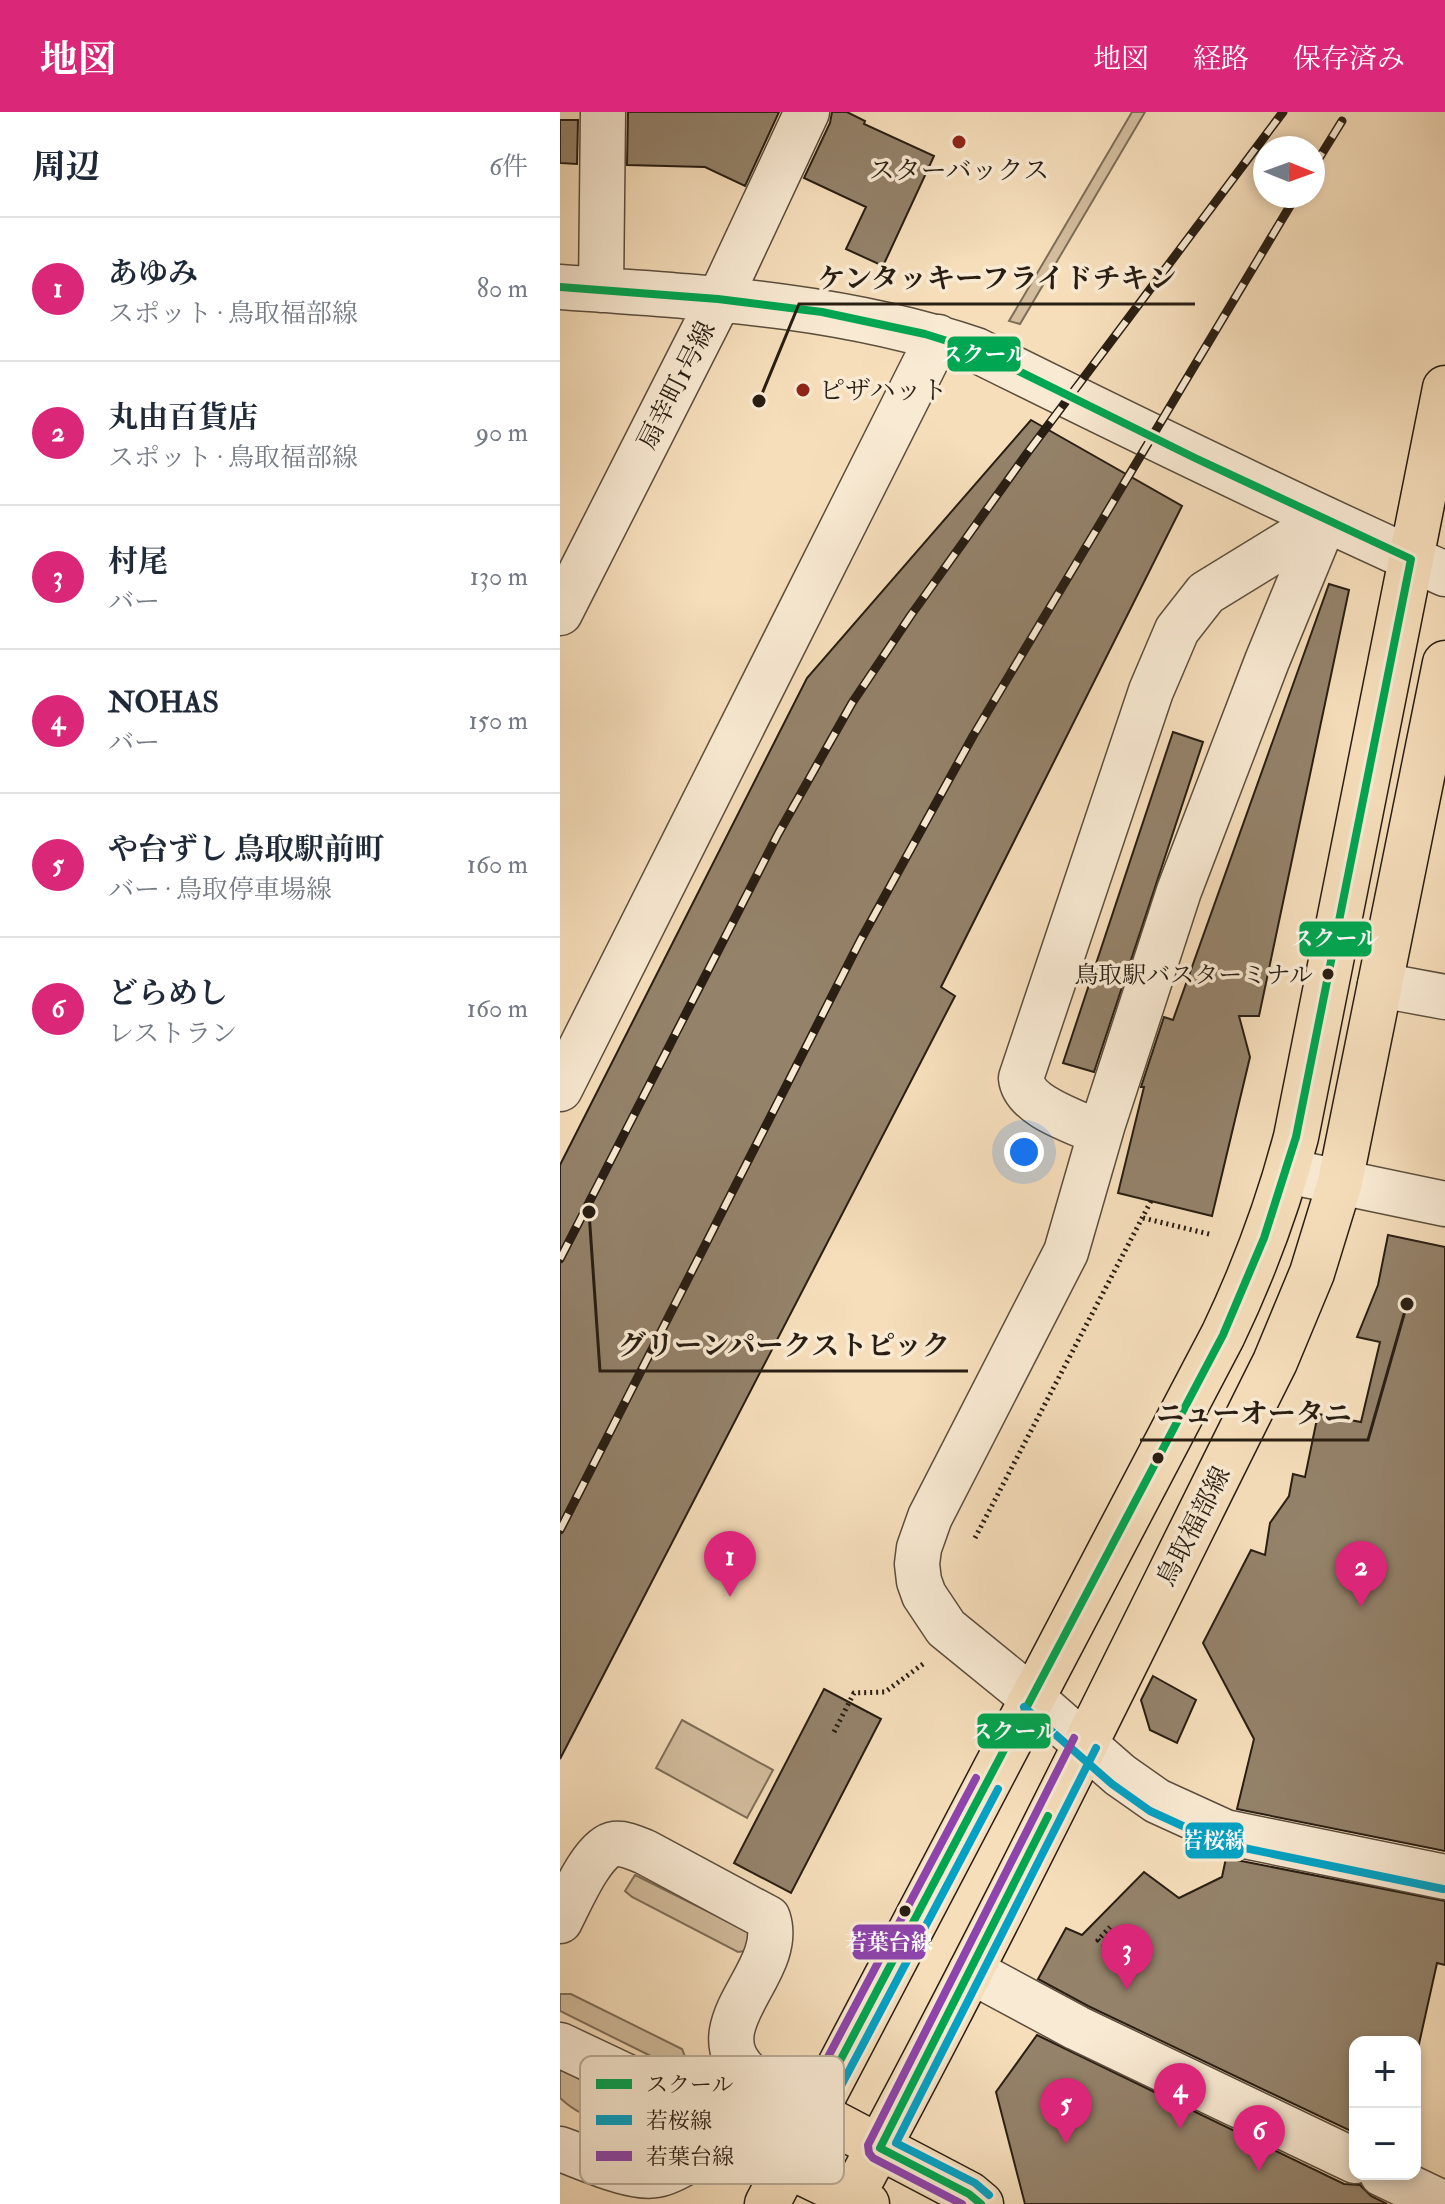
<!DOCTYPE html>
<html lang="ja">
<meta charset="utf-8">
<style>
body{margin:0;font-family:"IM FELL Double Pica","Noto Serif JP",serif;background:#f2f2f3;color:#1f2937}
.controls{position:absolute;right:24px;bottom:24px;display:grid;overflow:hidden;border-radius:16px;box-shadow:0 4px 12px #0003}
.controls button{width:72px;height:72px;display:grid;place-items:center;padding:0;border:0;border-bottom:2px solid #e0e1e3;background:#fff;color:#1f2937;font:40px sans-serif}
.compass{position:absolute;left:693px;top:24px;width:72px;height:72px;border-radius:50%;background:#fff;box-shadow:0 4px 12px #0003;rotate:91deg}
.you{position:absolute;left:464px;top:1040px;width:28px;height:28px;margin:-20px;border:6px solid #fff;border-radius:50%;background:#1a73e8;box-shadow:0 0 0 12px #1a73e833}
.badge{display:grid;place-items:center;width:52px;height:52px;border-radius:50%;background:#db2777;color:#fff;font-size:26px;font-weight:700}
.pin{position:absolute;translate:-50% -66px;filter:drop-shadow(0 2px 4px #0008)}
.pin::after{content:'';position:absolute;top:42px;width:28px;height:24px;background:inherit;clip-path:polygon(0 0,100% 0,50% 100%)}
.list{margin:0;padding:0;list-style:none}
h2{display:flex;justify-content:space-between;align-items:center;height:104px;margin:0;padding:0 32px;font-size:34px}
h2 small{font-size:26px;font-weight:400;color:#747a83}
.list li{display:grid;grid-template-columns:52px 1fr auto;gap:24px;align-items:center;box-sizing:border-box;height:144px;padding:0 32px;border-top:2px solid #e0e1e3}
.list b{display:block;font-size:30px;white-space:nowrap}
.list p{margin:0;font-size:26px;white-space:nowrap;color:#747a83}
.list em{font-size:26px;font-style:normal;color:#747a83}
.map{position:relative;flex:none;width:885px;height:2092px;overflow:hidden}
header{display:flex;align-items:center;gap:48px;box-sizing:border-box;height:112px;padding:0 40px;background:#db2777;color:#fff}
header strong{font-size:38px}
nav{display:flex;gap:44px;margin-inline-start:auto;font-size:28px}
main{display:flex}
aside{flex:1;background:#fff}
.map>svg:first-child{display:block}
.green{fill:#d3bd9e;stroke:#7e6e58;stroke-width:2}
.building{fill:#94826a;stroke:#291e13;stroke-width:2}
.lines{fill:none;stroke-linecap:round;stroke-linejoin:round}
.minor-casing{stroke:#5c4e3d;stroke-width:47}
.major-casing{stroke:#291e13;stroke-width:47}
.path{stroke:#291e13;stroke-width:5;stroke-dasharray:2 4;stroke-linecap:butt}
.minor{stroke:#f9ead3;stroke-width:44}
.major{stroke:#f6debb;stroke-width:44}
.rail-casing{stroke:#291e13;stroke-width:9}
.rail{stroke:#f9ead3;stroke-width:6;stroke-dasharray:18;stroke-linecap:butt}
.bus-1-casing{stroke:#f9ead3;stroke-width:14}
.bus-2-casing{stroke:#f9ead3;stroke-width:14}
.bus-3-casing{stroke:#f9ead3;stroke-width:14}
.bus-1{stroke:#00a651;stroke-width:8}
.bus-2{stroke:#02a2c5;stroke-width:8}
.bus-3{stroke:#8e44ad;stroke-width:8}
.poi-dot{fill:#8f2418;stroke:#f9ead3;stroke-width:3}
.bus-dot{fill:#291e13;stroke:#f9ead3;stroke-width:3}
.labels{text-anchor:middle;stroke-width:7;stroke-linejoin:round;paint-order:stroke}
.bus-label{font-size:24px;fill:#291e13;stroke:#f9ead3;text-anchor:end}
.poi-label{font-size:26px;fill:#291e13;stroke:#f9ead3}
.street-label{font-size:26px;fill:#291e13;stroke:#f9ead3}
.key{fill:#f9ead3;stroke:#bbad99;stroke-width:2}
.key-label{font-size:22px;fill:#291e13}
.leader{fill:none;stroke:#291e13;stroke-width:3}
.callout-dot{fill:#291e13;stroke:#f9ead3;stroke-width:3}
.callout-label{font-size:28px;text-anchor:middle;font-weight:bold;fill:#291e13;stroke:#f9ead3;stroke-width:7;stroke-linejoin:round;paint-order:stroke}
.line-badge{stroke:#f9ead3;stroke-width:3}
.badge-label{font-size:22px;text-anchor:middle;font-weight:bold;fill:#fff}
</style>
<header>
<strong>地図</strong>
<nav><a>地図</a><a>経路</a><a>保存済み</a></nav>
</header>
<main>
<aside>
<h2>周辺<small>6件</small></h2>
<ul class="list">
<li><span class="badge">1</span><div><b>あゆみ</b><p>スポット · 鳥取福部線</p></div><em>80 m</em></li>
<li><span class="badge">2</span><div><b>丸由百貨店</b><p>スポット · 鳥取福部線</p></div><em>90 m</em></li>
<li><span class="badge">3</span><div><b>村尾</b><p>バー</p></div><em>130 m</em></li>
<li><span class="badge">4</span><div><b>NOHAS</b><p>バー</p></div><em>150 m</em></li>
<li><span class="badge">5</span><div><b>や台ずし 鳥取駅前町</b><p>バー · 鳥取停車場線</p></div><em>160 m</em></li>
<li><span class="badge">6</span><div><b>どらめし</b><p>レストラン</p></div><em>160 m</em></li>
</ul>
</aside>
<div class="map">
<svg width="885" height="2092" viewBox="0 0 885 2092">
<rect width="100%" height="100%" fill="#f6debb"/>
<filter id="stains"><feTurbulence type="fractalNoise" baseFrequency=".0025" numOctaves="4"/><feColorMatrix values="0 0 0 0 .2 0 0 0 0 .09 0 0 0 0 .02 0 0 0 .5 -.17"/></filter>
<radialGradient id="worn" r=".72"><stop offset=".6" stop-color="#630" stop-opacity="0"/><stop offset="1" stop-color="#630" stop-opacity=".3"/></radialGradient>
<path class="green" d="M572,0H585L460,212L449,209Z
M122,1608L213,1658L187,1706L96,1656Z
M75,1763L185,1818L189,1822L185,1839L178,1840L72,1785L65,1779Z
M0,1882H11L122,1937L126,1947L113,1955L0,1899Z
M0,1943L115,2000L102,2016C63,2015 30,2014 0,1986Z"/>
<path class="building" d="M68,0H219L185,74L145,55L67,53Z
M272,0H287L305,9L304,12L374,44L323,154L286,137L306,95L244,66L270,11Z
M0,8H18L17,52L0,51Z
M471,308L622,394L381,875L395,884L0,1647V1053L247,566Z
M769,472L789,478L699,904H679L690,945L652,1104L558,1081L584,975H581L604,905L613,908Z
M613,620L643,630L534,960L503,951Z
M828,1123L885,1135V1739L677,1697L694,1627L643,1531L691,1438L705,1443L710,1411L729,1384L733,1362L745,1365L758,1302L801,1310L820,1230L797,1225L818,1173Z
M593,1564L636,1588L617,1631L590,1618L581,1588Z
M264,1577L321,1607L231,1781L174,1751Z
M666,1746L885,1789V1853L877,1851L855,1950V1930H795V2021L528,1894L478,1867L506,1816L522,1823L584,1760L619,1786L662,1765Z
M477,1923L784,2072L800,2073L811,2084L827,2092H465L436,1980Z"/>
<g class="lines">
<g class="minor-casing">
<path id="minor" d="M0,175C140,185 282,192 416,238C571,315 727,391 885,462
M41,178L43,0
M765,408L707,549L619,779L543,1012L506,1140L370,1405L359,1436L357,1452L359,1469L364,1483L386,1516L472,1586L560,1663L597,1689L665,1720L885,1765
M0,501L160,186L247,0
M820,873L885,885
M0,977L378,225
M540,1021C517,1010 464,995 461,966L591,579L617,518L646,481L765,408
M727,1059L885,1092
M0,1809C10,1790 33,1735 54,1732C66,1731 75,1736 85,1740L208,1806C226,1861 134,1913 189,1963C205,1977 234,1989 253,2000
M411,1859L517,1916L795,2049
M0,1933L127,1993L141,2014L157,2030
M0,2037C24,2045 72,2068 96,2063C115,2060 141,2040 157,2030L226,2053
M822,2062L885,2092"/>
</g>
<g class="major-casing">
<path id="major" d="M253,2000L409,2082L421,2092
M226,2053L307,2092
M207,2092L663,1223C694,1158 718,1094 736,1025L885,276
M288,2092C438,1816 574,1532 715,1250L752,1161L780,1070L885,551"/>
</g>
<path class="path" d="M583,1106L653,1123
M415,1426L591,1089
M274,1620L294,1581L325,1580L363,1552
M544,1833L538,1828L550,1815"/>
<use href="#minor" class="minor"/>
<use href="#major" class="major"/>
<g class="rail-casing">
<path id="rail" d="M753,56L782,9
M0,1147L218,722L292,591L351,503L468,340L723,0
M0,1418L300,829L413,624L736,84"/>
</g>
<use href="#rail" class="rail"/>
<g class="bus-1-casing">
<path id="bus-1" d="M0,175L158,187L262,200L365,222L416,238L635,346L851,447L736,1025L704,1126L663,1223L253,2000
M421,2092L409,2082L320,2036L488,1704"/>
</g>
<g class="bus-2-casing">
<path id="bus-2" d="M464,1595L552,1672L590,1699L660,1731L883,1777
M264,2006L438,1677
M429,2083L415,2071L336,2031L536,1636"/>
</g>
<g class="bus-3-casing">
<path id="bus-3" d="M242,1994L416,1666
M402,2092L313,2046L309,2041L308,2033L514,1626"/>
</g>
<use href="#bus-1" class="bus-1"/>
<use href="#bus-2" class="bus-2"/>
<use href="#bus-3" class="bus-3"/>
</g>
<g class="poi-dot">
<circle cx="399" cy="30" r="8"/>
<circle cx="243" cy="278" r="8"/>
</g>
<g class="bus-dot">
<circle cx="768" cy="862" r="7"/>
<circle cx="598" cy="1346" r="7"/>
<circle cx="345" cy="1799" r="7"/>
</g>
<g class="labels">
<g class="bus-label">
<text x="753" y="871">鳥取駅バスターミナル</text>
</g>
<g class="poi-label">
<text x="399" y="67">スターバックス</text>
<text x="259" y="287" text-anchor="start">ピザハット</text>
</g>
<g class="street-label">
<text transform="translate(116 273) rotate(-63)" y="9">扇幸町1号線</text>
<text transform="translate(633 1414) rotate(-63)" y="9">鳥取福部線</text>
</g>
</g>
<rect x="20" y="1944" width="264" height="128" rx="12" class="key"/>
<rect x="36" y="1967" width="36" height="10" fill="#00a651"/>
<rect x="36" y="2003" width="36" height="10" fill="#02a2c5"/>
<rect x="36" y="2039" width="36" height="10" fill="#8e44ad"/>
<g class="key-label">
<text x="86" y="1980">スクール</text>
<text x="86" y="2016">若桜線</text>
<text x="86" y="2052">若葉台線</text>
</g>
<path class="leader" d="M199 289L239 192H635M29 1100L40 1259H408M847 1192L808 1328H580"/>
<g class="callout-dot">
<circle cx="199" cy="289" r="8"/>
<circle cx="29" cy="1100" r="8"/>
<circle cx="847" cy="1192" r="8"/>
</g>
<g class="callout-label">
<text x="437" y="176">ケンタッキーフライドチキン</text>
<text x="224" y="1243">グリーンパークストピック</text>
<text x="694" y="1311">ニューオータニ</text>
</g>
<g class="line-badge">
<rect x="386" y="223" width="76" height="38" rx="8" fill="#00a651"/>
<rect x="738" y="808" width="75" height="38" rx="8" fill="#00a651"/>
<rect x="416" y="1600" width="76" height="38" rx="8" fill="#00a651"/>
<rect x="624" y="1709" width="61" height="39" rx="8" fill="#02a2c5"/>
<rect x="291" y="1811" width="76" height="38" rx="8" fill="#8e44ad"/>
</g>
<g class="badge-label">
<text x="424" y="250">スクール</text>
<text x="775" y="834">スクール</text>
<text x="454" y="1627">スクール</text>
<text x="654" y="1736">若桜線</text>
<text x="329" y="1838">若葉台線</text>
</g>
<rect width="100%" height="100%" filter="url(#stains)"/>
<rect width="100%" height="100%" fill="url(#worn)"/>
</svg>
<div class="controls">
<button>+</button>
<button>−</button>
</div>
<svg class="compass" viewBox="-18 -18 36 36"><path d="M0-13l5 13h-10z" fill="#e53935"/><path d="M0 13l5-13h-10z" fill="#747a83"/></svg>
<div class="you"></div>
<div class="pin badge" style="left:170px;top:1485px">1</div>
<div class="pin badge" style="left:801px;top:1495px">2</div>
<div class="pin badge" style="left:567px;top:1878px">3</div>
<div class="pin badge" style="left:620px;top:2017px">4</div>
<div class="pin badge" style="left:506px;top:2032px">5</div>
<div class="pin badge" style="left:699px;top:2059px">6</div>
</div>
</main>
